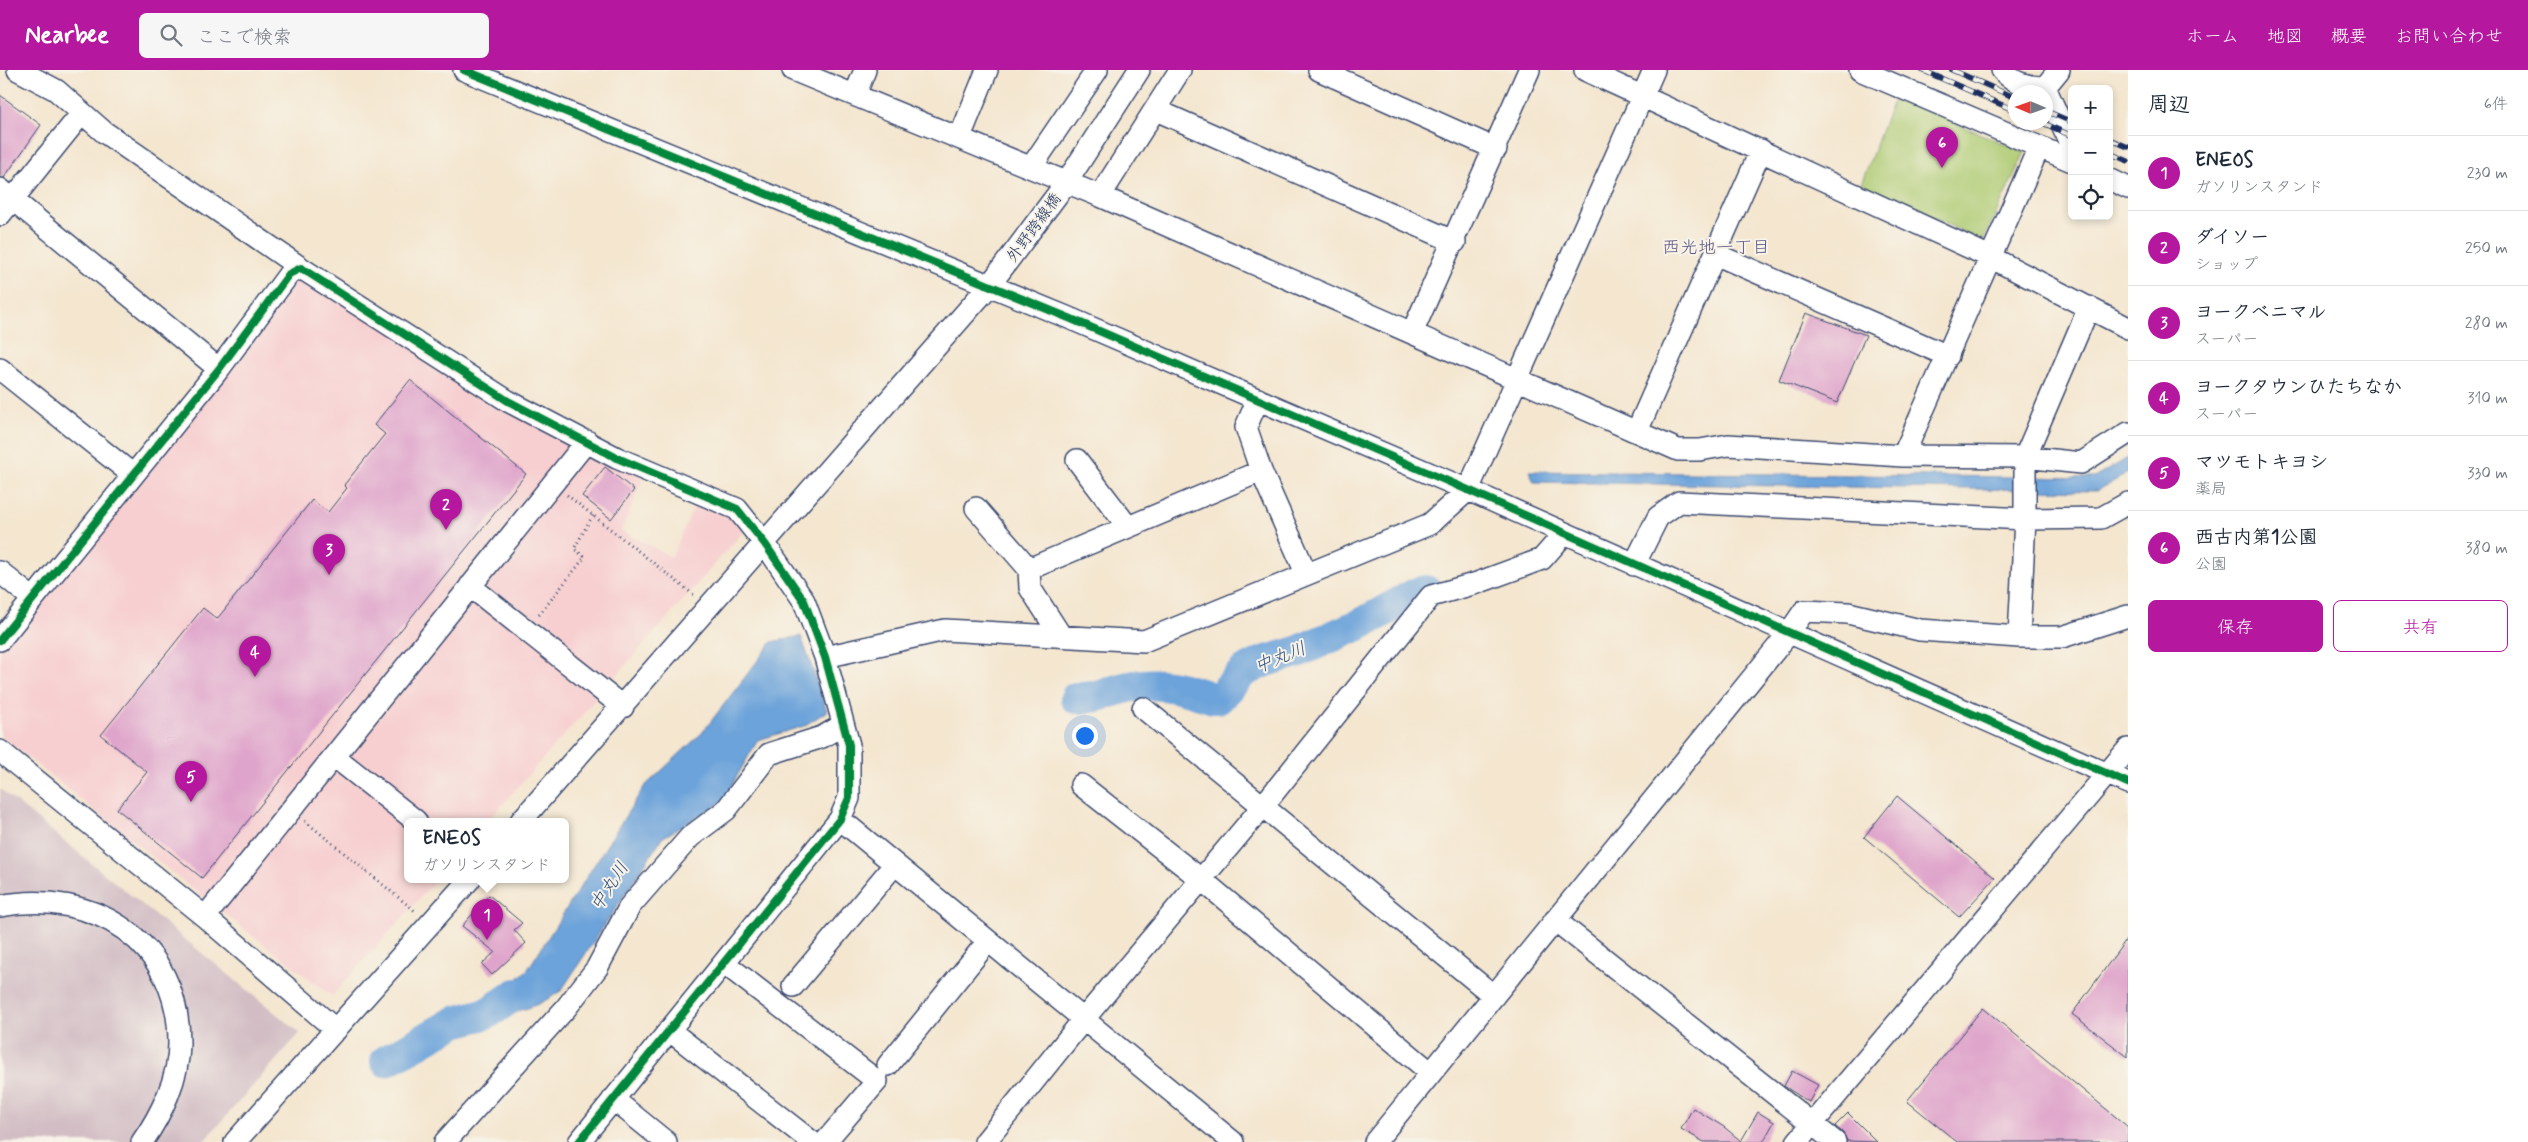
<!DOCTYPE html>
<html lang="ja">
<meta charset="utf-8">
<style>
body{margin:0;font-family:Mynerve,"Klee One",sans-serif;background:#f6f6f7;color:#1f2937}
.controls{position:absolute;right:15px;top:15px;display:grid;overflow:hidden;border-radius:8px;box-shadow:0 2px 8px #0003}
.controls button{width:45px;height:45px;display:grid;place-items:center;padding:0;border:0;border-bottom:1px solid #e0e1e3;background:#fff;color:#1f2937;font:25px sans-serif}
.compass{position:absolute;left:2008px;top:15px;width:45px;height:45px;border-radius:50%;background:#fff;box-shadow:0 2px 8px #0003;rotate:272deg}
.you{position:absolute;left:1084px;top:665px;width:18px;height:18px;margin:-12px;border:4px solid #fff;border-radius:50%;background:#1a73e8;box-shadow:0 0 0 8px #1a73e833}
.badge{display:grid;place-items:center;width:32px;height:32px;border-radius:50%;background:#b5179e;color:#fff;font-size:16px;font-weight:700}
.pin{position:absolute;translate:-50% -41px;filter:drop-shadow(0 1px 2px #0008)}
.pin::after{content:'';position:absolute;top:26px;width:18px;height:15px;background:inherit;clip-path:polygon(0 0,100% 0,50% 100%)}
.popup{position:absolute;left:404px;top:748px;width:165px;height:65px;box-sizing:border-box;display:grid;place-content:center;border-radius:8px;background:#fff;filter:drop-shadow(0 1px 4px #0005);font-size:16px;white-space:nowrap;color:#747a83}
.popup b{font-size:19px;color:#1f2937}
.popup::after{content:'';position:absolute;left:50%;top:100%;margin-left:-10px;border:10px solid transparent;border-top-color:#fff}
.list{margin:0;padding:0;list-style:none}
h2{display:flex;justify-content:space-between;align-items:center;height:65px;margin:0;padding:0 20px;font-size:21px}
h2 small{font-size:16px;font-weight:400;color:#747a83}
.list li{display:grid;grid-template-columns:32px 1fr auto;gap:15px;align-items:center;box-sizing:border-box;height:75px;padding:0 20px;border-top:1px solid #e0e1e3}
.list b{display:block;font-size:19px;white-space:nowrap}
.list p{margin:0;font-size:16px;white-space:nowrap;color:#747a83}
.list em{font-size:16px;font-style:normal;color:#747a83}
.actions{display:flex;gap:10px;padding:15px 20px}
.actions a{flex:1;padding:11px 0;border:1px solid #b5179e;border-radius:8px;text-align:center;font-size:18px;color:#b5179e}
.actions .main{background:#b5179e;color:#fff}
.icon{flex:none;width:28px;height:28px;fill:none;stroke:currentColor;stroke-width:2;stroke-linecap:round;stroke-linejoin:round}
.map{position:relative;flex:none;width:2128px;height:1072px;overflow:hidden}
header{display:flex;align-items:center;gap:30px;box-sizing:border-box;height:70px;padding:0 25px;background:#b5179e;color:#fff}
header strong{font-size:24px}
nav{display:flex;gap:28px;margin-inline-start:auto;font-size:18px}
.search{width:350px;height:45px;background:#f6f6f7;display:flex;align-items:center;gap:12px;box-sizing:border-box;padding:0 18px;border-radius:8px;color:#747a83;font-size:19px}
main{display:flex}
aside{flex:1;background:#fff}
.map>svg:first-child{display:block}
.built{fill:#f7cfd0}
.industrial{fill:#d2bdc5}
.green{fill:#aecb72;stroke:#647d68}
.water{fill:#6ca3da;stroke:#44699c}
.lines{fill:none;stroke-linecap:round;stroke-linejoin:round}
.river{stroke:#6ca3da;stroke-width:32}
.building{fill:#dfa4cb}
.minor-casing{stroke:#3c4a6f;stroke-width:24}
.path{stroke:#3c4a6f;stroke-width:3;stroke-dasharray:1 4;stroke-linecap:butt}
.minor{stroke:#fff;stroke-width:21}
.rail-casing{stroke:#1b2f5e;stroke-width:5.5}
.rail{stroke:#f7f3e8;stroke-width:4;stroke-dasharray:11;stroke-linecap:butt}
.cycleway-casing{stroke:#f7f3e8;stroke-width:11}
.cycleway{stroke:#00873e;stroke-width:8}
.labels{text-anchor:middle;stroke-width:4;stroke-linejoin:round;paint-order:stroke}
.street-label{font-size:16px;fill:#1b2f5e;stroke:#f7f3e8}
.neighbourhood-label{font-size:18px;fill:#605884;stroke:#f7f3e8}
.water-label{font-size:18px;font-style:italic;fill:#335283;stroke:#f7f3e8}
</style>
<header>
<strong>Nearbee</strong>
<div class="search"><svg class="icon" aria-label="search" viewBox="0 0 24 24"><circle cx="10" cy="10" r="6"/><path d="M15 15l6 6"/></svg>ここで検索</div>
<nav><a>ホーム</a><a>地図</a><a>概要</a><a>お問い合わせ</a></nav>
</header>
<main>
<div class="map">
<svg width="2128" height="1072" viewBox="0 0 2128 1072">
<rect width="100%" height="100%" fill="#f7f3e8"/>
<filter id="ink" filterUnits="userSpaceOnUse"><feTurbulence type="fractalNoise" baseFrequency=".02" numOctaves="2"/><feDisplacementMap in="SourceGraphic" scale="10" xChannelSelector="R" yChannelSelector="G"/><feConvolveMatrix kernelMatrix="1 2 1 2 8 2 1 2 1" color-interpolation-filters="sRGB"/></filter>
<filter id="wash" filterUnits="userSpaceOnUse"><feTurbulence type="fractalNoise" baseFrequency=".0096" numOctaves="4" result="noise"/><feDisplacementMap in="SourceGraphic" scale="20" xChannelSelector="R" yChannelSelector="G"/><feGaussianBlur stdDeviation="1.12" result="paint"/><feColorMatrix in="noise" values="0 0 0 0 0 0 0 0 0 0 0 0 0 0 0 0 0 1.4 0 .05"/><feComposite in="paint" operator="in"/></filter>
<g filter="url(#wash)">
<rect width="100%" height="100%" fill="#f4e6cf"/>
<path class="built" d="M301,198L644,407L621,461L672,487L697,429L730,443L744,461L488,751H408V809H437L332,926L214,836L0,665V578Z"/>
<path class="industrial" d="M0,719L300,963L203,1072H0Z"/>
<path class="green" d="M1894,28L2025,82L1983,171L1861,114Z"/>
<path class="water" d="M2128,388V403L2097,421L1534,412L1529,401L2094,408Z
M801,566L827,641L804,656L758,670L722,732L662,768L561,921C532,940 514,944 479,945L528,899L644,717L702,663L772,572Z"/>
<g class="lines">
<path class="river" d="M1076,628C1098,629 1109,621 1129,617C1160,610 1185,619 1213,628H1219L1243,602L1263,592L1297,582L1363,553L1417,523L1426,521
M386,991L455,952L488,943L516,924"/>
</g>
<g id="blocks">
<path class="building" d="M0,25L41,55L4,108L0,107Z
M1806,243L1866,265L1837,333L1779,310Z
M410,310L526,404L202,808L117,739L147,702L101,665L203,538L217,549L312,430L328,442L347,418L344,415L385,364L374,355Z
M605,397L634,420L611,449L582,426Z
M1897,726L1995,808L1959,847L1864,767Z
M489,825L522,853L514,860L526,873L492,905L482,894L495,882L462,856Z
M2128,867V987L2072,944Z
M1983,938L2128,1057V1072H1957L1907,1031Z
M1792,1001L1818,1015L1809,1032L1784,1016Z
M1693,1038L1724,1057L1741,1071L1758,1042L1774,1052L1763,1072H1704L1681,1059Z
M1848,1043L1877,1072L1847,1071L1843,1063L1835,1056Z"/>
</g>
</g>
<g filter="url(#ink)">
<use href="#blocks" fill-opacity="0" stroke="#3c4a6f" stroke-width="1"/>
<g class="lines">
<g class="minor-casing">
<path id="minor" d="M18,0L56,20L104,62L301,198L508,331L617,388L737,439L765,474L804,531L825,587L849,675V728L840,749L579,1072
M464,0L1069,248L1468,420L2128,713
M793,0L1100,126L1180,0
M1319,0L1496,79
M1585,0L1990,187L2128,258
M1860,0L2072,91
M2002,0C2013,13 2027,17 2045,17
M2045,17L2072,78
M2045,17L2059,0
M855,25L865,0
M1156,40L1455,172
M960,67L987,0
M1032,96L1097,0
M2109,109L2128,118
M0,119L219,299
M1100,126L1678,380H1700L1728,375L1903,386L2025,387L2081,393L2128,363
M0,145L82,43
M1715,184L1948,286
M1412,263L1529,0
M0,299L133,405
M1258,329L1246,357L1261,401L1306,503
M1637,361L1761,80
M1903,386L2039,77
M1077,390L1128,457
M976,438L1029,499L1030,518L1061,566
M1634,495L1658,447L1679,432L2025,449L2101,448L2128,433
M1029,499L1261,401
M0,502L33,529
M470,516L623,637
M2019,567L2025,449V387L2089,237
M0,570L219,299L289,204L301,198
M825,587L945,560L1144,571L1430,454L1468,420L1654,0
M1143,638L1494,926
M0,681L205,847L336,960
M335,687L416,751
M1081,715L1202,810L1431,1003
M840,749L1233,1072
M521,751L989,216L1066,113L1139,0
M0,836C94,818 180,872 179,974C179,1008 161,1045 142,1072
M205,847L587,371
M1555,850L1835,1072
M724,893L877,1011L825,1072
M793,916L895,794
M669,960L812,1072
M888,995L988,871
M613,1029L666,1072
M235,1072L470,809
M445,1072L566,938L597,898L630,836L690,767L726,740L769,684L822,667L843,655
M985,1072L1083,950L1263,736L1431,526L1477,513L1542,489L1564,464
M1375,1072L1789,563L1804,541L1848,543L1920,560L2019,567H2062L2128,546
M1797,1072L2128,679"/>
</g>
<path class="path" d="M567,425L694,525
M539,545L585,487L574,479L593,445
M305,751L415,841"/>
<use href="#minor" class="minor"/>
<g class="rail-casing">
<path id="rail" d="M1922,0L2016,41
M1952,0L2016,28
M2046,41L2072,52
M2041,52L2072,66
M2109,69L2128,77
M2109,83L2128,91"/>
</g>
<use href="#rail" class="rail"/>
<g class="cycleway-casing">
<path id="cycleway" d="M464,0L1069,248L1468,420L2128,713
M0,570L219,299L289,204L301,198L508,331L617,388L737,439L765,474L804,531L825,587L849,675V728L840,749L579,1072"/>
</g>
<use href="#cycleway" class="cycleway"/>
</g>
</g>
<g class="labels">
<g class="street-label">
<text transform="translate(1033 157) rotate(-54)" y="6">外野跨線橋</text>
</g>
<g class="neighbourhood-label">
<text x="1716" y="183">西光地一丁目</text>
</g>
<g class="water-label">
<text transform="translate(1280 587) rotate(-22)" y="6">中丸川</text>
<text transform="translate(609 816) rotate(-57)" y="6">中丸川</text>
</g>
</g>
</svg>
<div class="controls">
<button>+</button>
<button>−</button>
<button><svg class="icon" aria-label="locate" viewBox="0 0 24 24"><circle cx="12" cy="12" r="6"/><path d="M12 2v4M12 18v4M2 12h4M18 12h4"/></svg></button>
</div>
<svg class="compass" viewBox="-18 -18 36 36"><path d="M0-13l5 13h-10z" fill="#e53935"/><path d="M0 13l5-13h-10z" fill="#747a83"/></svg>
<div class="you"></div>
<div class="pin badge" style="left:487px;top:870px">1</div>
<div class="popup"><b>ENEOS</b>ガソリンスタンド</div>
<div class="pin badge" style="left:446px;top:460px">2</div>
<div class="pin badge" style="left:329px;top:505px">3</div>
<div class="pin badge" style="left:255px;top:607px">4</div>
<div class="pin badge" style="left:191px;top:732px">5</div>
<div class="pin badge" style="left:1942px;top:98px">6</div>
</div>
<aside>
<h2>周辺<small>6件</small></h2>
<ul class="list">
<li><span class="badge">1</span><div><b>ENEOS</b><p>ガソリンスタンド</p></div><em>230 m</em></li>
<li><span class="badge">2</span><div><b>ダイソー</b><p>ショップ</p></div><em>250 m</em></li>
<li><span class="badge">3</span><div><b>ヨークベニマル</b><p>スーパー</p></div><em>280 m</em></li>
<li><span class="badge">4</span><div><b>ヨークタウンひたちなか</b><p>スーパー</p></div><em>310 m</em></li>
<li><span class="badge">5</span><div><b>マツモトキヨシ</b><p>薬局</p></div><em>330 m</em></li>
<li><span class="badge">6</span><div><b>西古内第1公園</b><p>公園</p></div><em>380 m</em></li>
</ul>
<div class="actions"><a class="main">保存</a><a>共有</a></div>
</aside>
</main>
